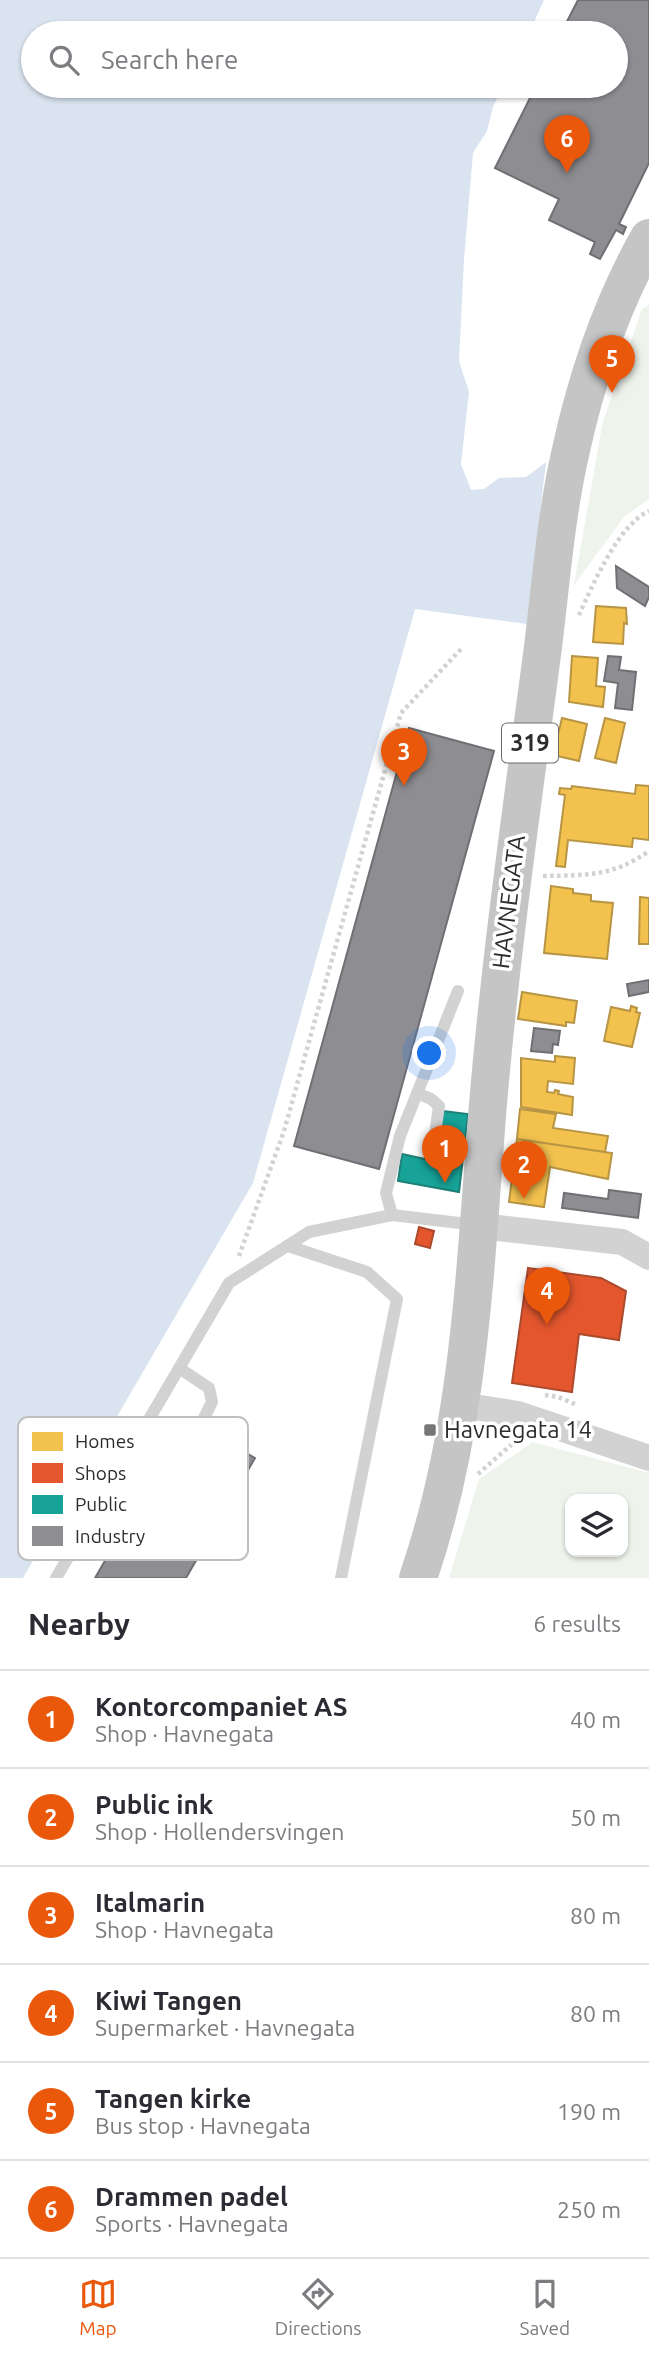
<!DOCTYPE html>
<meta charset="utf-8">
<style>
body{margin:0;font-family:Ubuntu,sans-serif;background:#f2f2f3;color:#2b2b33}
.controls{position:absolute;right:21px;bottom:21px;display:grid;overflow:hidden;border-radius:14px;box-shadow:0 2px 5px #0004}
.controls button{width:63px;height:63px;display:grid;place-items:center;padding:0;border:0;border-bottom:2px solid #e1e1e2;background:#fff;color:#2b2b33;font:35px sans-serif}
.you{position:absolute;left:430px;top:1054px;width:24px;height:24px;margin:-18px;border:5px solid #fff;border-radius:50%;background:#1a73e8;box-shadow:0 0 0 10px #1a73e833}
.badge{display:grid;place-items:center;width:46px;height:46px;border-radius:50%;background:#ea580c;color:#fff;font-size:23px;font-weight:700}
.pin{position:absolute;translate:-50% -58px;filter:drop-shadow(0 2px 4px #0008)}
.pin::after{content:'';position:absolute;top:37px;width:24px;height:21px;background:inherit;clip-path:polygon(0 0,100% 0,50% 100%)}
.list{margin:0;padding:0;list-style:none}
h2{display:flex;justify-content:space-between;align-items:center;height:91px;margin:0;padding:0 28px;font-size:30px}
h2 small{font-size:23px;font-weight:400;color:#7c7c81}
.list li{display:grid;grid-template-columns:46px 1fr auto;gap:21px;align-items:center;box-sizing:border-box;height:98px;padding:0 28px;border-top:2px solid #e1e1e2}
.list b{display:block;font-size:26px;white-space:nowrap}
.list p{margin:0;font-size:23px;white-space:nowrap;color:#7c7c81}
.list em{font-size:23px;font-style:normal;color:#7c7c81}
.icon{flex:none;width:38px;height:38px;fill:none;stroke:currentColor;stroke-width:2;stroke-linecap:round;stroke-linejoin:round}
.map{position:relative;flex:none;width:649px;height:1578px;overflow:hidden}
.search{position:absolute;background:#fff;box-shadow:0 2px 5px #0004;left:21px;right:21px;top:21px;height:77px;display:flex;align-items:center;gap:18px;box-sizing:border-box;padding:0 24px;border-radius:38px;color:#7c7c81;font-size:26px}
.sheet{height:679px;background:#fff}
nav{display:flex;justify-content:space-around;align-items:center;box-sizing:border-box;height:98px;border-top:2px solid #e1e1e2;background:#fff;font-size:19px;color:#7c7c81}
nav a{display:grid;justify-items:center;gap:4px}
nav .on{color:#ea580c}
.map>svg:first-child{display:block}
.green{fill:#eef3eb;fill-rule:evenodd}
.water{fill:#d9e4f0}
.homes{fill:#f2c14e;stroke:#b79544;stroke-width:2}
.shops{fill:#e4572e;stroke:#ad4a2e;stroke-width:2}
.public{fill:#17a398;stroke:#1e8078;stroke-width:2}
.industry{fill:#8d8d92;stroke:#707074;stroke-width:2}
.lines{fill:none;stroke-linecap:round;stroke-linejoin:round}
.path{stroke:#d2d2d2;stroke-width:4.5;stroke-dasharray:3.5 3.5;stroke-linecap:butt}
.lane{stroke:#d2d2d2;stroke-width:12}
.street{stroke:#d2d2d2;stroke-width:26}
.primary{stroke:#c5c5c5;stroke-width:38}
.poi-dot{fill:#767676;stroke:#fff;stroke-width:2.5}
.labels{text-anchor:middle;stroke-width:7;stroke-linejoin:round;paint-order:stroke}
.shield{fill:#fff;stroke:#6c6c6c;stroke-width:2}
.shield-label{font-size:23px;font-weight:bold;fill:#2d2d2d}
.street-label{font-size:24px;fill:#2d2d2d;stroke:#fff}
.poi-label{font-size:24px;fill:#2d2d2d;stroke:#fff;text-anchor:start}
.key{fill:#fff;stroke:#c0c0c0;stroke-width:2}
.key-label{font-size:19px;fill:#2d2d2d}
</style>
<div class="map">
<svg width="649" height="1578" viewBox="0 0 649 1578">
<rect width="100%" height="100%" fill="#fff"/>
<path class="green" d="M649,305V499L624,517L574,585L603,421L642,309Z
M533,1442L649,1473V1578H449L479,1479ZM570,1499H623V1552H570Z"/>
<path class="water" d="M0,0H544L529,33H33V86H503L493,107L487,131L473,153L464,260L459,361L469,392L461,464L471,490L484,489L499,478L526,477L546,462L527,624L415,609L253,1183L23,1578H0Z"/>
<path class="homes" d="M596,606L626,608L627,624L624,623L623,644L593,642Z
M572,656L598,658L596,686L605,687L603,707L569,702Z
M562,718L587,724L579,761L553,755Z
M605,718L625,723L616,763L595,758Z
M636,785L649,786V840L633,838L632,847L568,840L565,867L556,866L565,795L559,794L560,788L571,789L572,786L635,794Z
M551,886L573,889V893L591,895V901L613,903L607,959L544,953Z
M640,897L649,898V944H639Z
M522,992L577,1001L574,1023L566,1022V1026L518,1019Z
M631,1006L637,1008L636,1012L640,1013L632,1047L604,1041L611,1007L630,1011Z
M555,1056L575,1058L573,1084L548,1081L547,1092L554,1093L555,1090L559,1091L558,1094L573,1097L572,1115L521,1107V1058L555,1062Z
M520,1109L556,1114L553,1128L608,1136L605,1152L517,1139Z
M517,1139L612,1153L608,1179L550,1167L544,1207L509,1202Z"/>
<path class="shops" d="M419,1227L434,1231L430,1248L415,1244Z
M528,1268L601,1278L626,1291L619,1340L579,1334L572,1392L512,1383Z"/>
<path class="public" d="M443,1111L468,1114L459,1192L398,1181L402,1154L425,1159L428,1140L440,1142Z"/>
<path class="industry" d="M578,0H649V163L619,224L626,227L623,234L616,230L600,259L590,254L595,242L549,220L559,199L495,168L536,86H616V33H561Z
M616,566L649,587V597L645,606L617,588Z
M608,656L621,657L619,670L636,672L632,710L615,708L618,683L604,681Z
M409,728L494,751L379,1169L294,1146Z
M649,980V992L629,996L627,984Z
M534,1028L560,1031L558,1045L553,1044L552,1053L531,1051Z
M609,1190L641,1194L638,1218L562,1208L564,1193L608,1199Z
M187,1419L255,1458L186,1578H95Z"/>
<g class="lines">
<path class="path" d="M579,615C592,586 619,524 649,511
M543,876C586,875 612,877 649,851
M239,1256L284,1131L401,713L463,647
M545,1395L558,1397L577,1405
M478,1474L519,1438"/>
<path class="lane" d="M417,1093L431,1099L439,1106L434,1141
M392,1215L386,1193L400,1136L458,991
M288,1246L367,1272L397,1299L341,1578
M179,1368L209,1388L212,1402L200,1426
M56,1578L229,1283L309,1232L392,1215L476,1225"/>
<path class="street" d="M480,1226L622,1242L649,1257
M461,1405L518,1414L649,1458"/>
<path class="primary" d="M418,1578C471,1425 475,1263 488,1104C501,951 523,799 543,647C551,582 556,514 571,450C587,377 612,303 649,238"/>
</g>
<rect class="poi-dot" x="423" y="1423" width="14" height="14" rx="3.5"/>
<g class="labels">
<rect class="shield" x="502" y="723.5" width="56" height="39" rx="5"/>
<g class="shield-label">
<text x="530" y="751">319</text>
</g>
<g class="street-label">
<text transform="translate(509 902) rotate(-83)" y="8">HAVNEGATA</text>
</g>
<g class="poi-label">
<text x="444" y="1438">Havnegata 14</text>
</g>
</g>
<rect x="18" y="1417" width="230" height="143" rx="10" class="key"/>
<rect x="32" y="1432" width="31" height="19" fill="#f2c14e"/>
<rect x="32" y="1463" width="31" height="20" fill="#e4572e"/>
<rect x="32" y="1495" width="31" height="19" fill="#17a398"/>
<rect x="32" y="1526" width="31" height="20" fill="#8d8d92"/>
<g class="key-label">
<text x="75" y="1448">Homes</text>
<text x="75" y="1480">Shops</text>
<text x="75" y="1511">Public</text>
<text x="75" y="1543">Industry</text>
</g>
</svg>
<div class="controls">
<button><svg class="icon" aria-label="layers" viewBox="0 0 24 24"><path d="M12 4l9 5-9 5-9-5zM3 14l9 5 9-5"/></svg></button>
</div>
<div class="you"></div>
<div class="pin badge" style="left:445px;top:1183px">1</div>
<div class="pin badge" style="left:524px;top:1199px">2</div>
<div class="pin badge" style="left:404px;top:786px">3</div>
<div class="pin badge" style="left:547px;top:1325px">4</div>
<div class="pin badge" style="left:612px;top:393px">5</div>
<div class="pin badge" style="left:567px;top:173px">6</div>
<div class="search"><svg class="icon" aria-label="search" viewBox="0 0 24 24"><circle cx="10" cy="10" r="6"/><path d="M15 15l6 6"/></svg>Search here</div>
</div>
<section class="sheet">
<h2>Nearby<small>6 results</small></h2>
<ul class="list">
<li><span class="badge">1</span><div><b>Kontorcompaniet AS</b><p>Shop · Havnegata</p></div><em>40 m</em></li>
<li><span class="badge">2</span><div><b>Public ink</b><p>Shop · Hollendersvingen</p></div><em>50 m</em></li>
<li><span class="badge">3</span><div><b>Italmarin</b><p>Shop · Havnegata</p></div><em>80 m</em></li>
<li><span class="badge">4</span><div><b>Kiwi Tangen</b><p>Supermarket · Havnegata</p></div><em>80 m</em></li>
<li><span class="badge">5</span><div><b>Tangen kirke</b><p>Bus stop · Havnegata</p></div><em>190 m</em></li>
<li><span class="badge">6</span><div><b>Drammen padel</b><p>Sports · Havnegata</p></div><em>250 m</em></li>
</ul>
</section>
<nav>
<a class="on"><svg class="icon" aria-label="map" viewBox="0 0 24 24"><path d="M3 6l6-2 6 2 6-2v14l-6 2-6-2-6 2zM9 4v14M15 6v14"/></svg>Map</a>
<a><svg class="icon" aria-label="directions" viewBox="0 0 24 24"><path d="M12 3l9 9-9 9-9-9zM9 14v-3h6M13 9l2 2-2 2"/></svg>Directions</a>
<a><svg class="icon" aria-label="saved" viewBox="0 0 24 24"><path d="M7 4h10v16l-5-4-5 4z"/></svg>Saved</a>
</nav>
